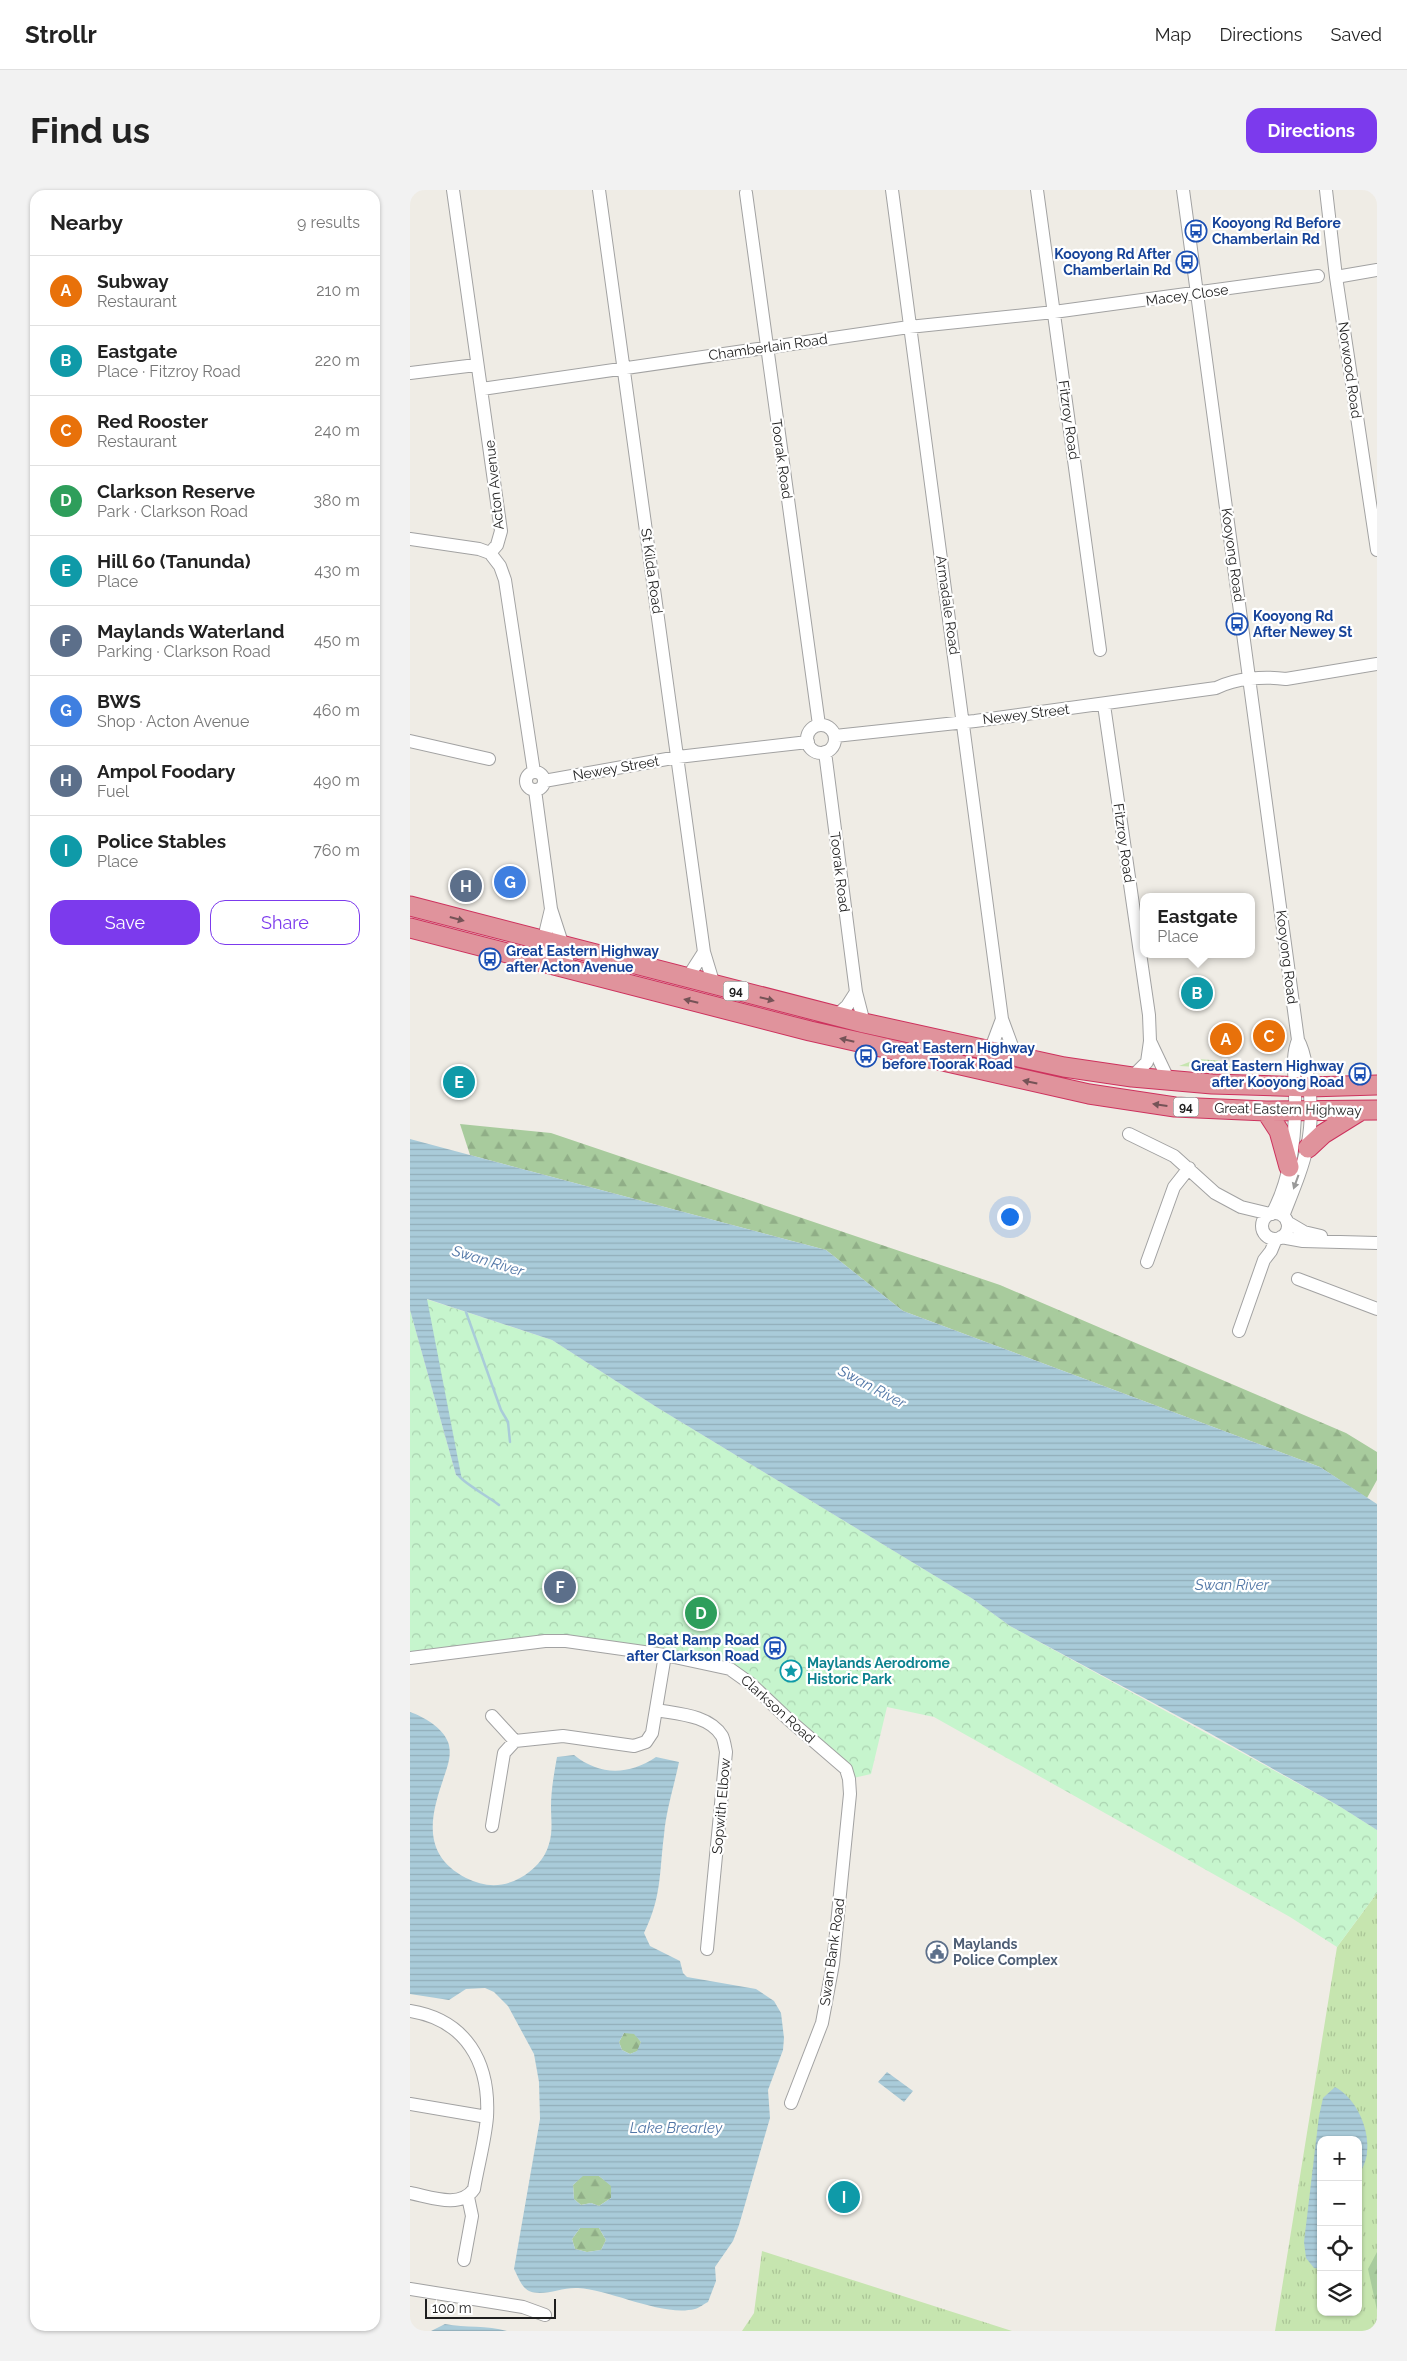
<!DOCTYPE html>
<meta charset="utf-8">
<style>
body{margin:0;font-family:Raleway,sans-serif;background:#f2f2f2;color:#222}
.controls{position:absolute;right:15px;bottom:15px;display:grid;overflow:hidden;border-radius:10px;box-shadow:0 1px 4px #0004}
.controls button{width:45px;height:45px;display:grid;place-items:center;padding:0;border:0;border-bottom:1px solid #e0e0e0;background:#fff;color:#222;font:25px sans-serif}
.scale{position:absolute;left:15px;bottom:12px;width:131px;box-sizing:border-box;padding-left:5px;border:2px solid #1e1e1e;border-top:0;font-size:14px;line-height:18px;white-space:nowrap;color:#1e1e1e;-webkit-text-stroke:4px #fff;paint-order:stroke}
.you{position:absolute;left:599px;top:1026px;width:18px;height:18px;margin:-12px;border:4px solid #fff;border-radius:50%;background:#1a73e8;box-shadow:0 0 0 8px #1a73e833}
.badge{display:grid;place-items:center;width:32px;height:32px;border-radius:50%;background:#7c3aed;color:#fff;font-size:16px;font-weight:700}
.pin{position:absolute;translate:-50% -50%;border:2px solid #fff;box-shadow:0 1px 5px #0006}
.popup{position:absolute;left:730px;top:703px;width:115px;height:65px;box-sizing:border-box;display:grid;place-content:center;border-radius:10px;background:#fff;filter:drop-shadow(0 1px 4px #0005);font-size:16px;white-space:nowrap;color:#767676}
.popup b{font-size:19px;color:#222}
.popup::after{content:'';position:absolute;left:50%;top:100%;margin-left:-10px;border:10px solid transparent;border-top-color:#fff}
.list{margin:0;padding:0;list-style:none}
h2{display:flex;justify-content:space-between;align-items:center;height:65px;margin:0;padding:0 20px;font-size:21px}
h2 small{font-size:16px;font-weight:400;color:#767676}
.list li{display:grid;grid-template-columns:32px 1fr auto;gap:15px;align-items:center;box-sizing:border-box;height:70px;padding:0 20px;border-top:1px solid #e0e0e0}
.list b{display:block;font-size:19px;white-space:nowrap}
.list p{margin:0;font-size:16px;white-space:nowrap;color:#767676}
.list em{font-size:16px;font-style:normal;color:#767676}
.actions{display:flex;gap:10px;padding:15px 20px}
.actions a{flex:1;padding:11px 0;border:1px solid #7c3aed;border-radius:15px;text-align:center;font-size:18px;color:#7c3aed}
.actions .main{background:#7c3aed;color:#fff}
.icon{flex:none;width:28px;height:28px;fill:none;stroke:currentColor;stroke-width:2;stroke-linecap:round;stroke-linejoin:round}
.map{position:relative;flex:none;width:967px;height:2141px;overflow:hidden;border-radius:15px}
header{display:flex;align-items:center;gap:30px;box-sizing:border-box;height:70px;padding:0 25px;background:#fff;border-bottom:1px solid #e0e0e0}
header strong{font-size:24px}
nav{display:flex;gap:28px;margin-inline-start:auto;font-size:18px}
.intro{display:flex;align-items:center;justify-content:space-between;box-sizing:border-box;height:120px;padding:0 30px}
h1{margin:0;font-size:35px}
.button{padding:12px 22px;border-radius:15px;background:#7c3aed;color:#fff;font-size:18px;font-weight:700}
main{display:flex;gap:30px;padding:0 30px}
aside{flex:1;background:#fff;border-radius:15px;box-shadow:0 1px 4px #0004}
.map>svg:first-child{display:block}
.grass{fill:url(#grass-tufts);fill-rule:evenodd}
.forest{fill:url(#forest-firs)}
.park{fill:url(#park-crowns)}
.water{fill:url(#water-rules);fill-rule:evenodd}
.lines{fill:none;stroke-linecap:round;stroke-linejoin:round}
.stream{stroke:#a9cbd9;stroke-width:2.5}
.minor-casing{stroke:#a2a2a2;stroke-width:14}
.highway-casing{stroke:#cd325d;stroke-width:21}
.minor{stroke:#fff;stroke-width:12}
.highway{stroke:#e0939c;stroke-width:19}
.oneway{fill:#755357}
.oneway2{fill:#9a9a9a}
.labels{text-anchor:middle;stroke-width:4.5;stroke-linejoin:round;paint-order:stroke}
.shield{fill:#fff;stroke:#626262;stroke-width:1}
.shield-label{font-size:12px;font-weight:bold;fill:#1e1e1e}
.transit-label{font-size:14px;font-weight:bold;fill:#164399;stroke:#fff;text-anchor:start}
.street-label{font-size:14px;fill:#1e1e1e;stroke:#fff}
.culture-label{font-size:14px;font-weight:bold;fill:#0d838f;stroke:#fff;text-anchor:start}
.service-label{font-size:14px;font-weight:bold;fill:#4e5e75;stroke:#fff;text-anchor:start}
.water-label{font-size:15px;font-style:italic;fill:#5277a7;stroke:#fff}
</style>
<header>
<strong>Strollr</strong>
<nav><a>Map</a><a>Directions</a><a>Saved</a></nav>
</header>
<div class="intro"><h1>Find us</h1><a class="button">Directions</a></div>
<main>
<aside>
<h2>Nearby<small>9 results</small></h2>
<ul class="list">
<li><span class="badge" style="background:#e8710a">A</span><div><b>Subway</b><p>Restaurant</p></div><em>210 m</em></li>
<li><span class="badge" style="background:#0f9aa8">B</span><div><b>Eastgate</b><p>Place · Fitzroy Road</p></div><em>220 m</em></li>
<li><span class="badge" style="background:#e8710a">C</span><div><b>Red Rooster</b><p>Restaurant</p></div><em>240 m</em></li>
<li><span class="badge" style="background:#2e9e5b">D</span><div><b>Clarkson Reserve</b><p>Park · Clarkson Road</p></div><em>380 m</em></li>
<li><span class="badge" style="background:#0f9aa8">E</span><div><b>Hill 60 (Tanunda)</b><p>Place</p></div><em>430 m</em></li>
<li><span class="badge" style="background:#5c6f8a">F</span><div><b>Maylands Waterland</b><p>Parking · Clarkson Road</p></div><em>450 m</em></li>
<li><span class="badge" style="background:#3f7fe0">G</span><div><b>BWS</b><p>Shop · Acton Avenue</p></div><em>460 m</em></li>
<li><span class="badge" style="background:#5c6f8a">H</span><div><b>Ampol Foodary</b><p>Fuel</p></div><em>490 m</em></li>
<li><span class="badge" style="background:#0f9aa8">I</span><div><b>Police Stables</b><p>Place</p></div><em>760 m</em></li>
</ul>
<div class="actions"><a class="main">Save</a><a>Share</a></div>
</aside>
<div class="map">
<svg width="967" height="2141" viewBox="0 0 967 2141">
<defs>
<pattern id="grass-tufts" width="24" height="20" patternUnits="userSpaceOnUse" patternTransform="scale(1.25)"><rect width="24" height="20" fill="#c6e5af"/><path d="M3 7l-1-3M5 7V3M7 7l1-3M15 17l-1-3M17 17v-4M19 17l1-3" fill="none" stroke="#aac496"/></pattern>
<pattern id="forest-firs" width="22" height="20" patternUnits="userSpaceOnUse" patternTransform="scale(1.25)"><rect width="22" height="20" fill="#a8cb9d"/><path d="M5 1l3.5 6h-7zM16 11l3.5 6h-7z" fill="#90ae87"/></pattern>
<pattern id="park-crowns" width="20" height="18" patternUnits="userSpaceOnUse" patternTransform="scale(1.25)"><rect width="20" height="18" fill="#c6f5cd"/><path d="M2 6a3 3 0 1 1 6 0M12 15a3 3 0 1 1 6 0" fill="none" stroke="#aad2b0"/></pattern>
<pattern id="water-rules" width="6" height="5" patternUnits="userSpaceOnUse" patternTransform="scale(1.25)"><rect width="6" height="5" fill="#a9cbd9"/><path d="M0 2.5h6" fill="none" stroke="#91aeba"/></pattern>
</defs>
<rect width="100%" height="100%" fill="#efece5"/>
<path class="grass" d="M787,869L815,871L822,874L827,872L871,877L868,881L769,876Z
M967,1703V2141H865L927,1757ZM911,1950H948V2122H911Z
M352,2061L602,2141H332L344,2123Z"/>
<path class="forest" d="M50,934L141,943L590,1095L936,1243L967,1262V1290L957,1308L910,1277L493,1121L416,1060L60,965Z
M214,1843H224L231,1852L228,1861L220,1864L212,1860L209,1852Z
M172,1986H189L202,1996L201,2008L189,2016L181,2013L171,2015L164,2009L163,1995Z
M170,2038H189L196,2050L191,2060L177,2062L165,2059L162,2049Z
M967,2062V2120L958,2079Z"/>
<path class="park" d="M16,1109L142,1150L248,1218L563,1409L600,1436L929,1616L967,1640V1703L927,1757L880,1727L524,1527L477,1517L461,1584L439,1589L331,1482L158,1449L0,1466V1120L46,1285L51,1289Z"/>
<path class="water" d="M0,949L416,1060L493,1121L910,1277L967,1314V1640L929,1616L794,1540L600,1436L563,1409L248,1218L142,1150L17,1109L52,1290L46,1285L0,1120Z
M0,1522C14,1527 32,1537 38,1552C43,1566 36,1580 32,1593C19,1631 14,1666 56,1688C74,1697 92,1698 110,1688C123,1681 135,1669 139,1654C143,1641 141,1630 141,1617C141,1600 144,1584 147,1567L164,1565C190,1586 219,1585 246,1567L269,1572C264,1596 256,1621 254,1645C249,1684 252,1706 234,1743L240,1756L270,1771L273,1783L277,1787L346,1799L364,1811L371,1823L374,1848L373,1860L358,1900L360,1928L329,2035L323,2051L305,2077L306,2091L298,2112C294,2114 289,2118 285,2119C252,2127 202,2100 168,2098C151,2097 134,2107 119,2101C111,2097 108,2086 104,2079L130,1929L129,1892L124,1864L98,1816L84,1802L75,1798L56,1799L39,1810L0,1804ZM214,1843L224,1844L231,1852L227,1861L220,1864L212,1860L209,1852ZM173,1986H189L201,1996V2008L189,2016L181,2013L171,2015L164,2009L163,1995ZM170,2038H189L196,2050L191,2060L177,2062L165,2059L162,2049Z
M477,1882L503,1901L494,1912L468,1892Z
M925,1897C946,1908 960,1939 957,1962C957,1971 951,1980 948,1988V1950H911V2079L904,2078L896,2068L894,2052L909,1926L913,1908Z
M35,2134C56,2138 77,2135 97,2141H21Z"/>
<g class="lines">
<path class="stream" d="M56,1122L91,1220L98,1232L100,1252
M50,1287C54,1293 82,1309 89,1315"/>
<g class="minor-casing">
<path id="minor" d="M43,0L91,341L87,355L80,363
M189,0L294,762L304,795
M482,0L592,829L606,867
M627,0L690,460
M773,0L888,850C895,862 895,873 898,887C907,945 894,973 873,1026
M916,0L926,87L967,360
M336,3L409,535
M926,87L967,80
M0,183L66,175
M72,199L499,137L644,122L908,86
M0,349L69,359L80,363
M80,363L90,376L95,390L124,582
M694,515L739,825L740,851L737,872L722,887
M397 549a14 14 0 1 1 28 0a14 14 0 1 1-28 0Z
M425,546L565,531L806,498C826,488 854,486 876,489L967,474
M0,551L79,569
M415,562L446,802L454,833
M116 591a9 9 0 1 1 18 0a9 9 0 1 1-18 0Z
M134,591L268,567L398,552
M125,600L141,719L153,756
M141,719L136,740L137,760L145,767L157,770
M278,787L294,762
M426,826L437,816L446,802
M740,851L759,891
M580,861L592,829
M719,944L764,966L805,1003L831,1017L860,1024
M852 1036a13 13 0 1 1 26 0a13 13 0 1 1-26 0Z
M862,1024C882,987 886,944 885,903C885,884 881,868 888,850
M877,1032L894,1042L911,1046
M871,1047L893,1051L967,1053
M737,1072L764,997L779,978
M888,1089L967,1119
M829,1141L854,1070L861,1061L866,1049
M0,1468L135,1451H156L255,1465L320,1479L341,1494L378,1529L436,1579L439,1589L440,1604L423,1774L412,1833L381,1913
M246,1520C268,1524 299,1525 312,1546C314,1550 315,1557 316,1562L297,1759
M82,1526L105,1551
M82,1636L94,1563L105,1551L153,1546L224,1556L236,1552L242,1543L255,1465
M0,1821C56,1830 80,1872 77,1927C75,1951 68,1975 64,1999C50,2019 21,2007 0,2003
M0,1914L77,1927
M54,2070L62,2026L58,2007
M0,2099L113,2117L135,2125"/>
</g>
<g class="highway-casing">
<path id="highway" d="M0,716L454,833L654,877L722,887L802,894L899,897L967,895
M0,738L400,841L679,904L765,917L856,921L967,920
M856,921L869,941L879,977
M898,958L913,944L950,921"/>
</g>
<use href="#minor" class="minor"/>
<use href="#highway" class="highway"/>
</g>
<defs><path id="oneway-solid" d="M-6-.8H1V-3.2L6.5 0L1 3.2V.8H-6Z" transform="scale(1.25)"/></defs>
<g class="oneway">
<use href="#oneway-solid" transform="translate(47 729) rotate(15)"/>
<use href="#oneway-solid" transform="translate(357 809) rotate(14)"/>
<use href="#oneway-solid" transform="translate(281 811) rotate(-166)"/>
<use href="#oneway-solid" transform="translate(437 850) rotate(-167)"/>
<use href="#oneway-solid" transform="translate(620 892) rotate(-168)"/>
<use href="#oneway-solid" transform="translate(750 915) rotate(-172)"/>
</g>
<use class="oneway2" href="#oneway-solid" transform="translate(886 992) rotate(110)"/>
<defs>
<g id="bus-ring" transform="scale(1.125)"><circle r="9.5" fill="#fff" stroke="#1a4fb4" stroke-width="1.5"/><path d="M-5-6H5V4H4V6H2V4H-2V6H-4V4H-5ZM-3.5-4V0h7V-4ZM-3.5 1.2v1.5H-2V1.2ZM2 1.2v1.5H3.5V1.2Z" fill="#1a4fb4"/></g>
<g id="sight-ring" transform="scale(1.125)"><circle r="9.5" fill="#fff" stroke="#0f9aa8" stroke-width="1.5"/><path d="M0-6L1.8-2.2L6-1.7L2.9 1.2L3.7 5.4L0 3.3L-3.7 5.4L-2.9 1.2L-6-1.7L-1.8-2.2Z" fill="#0f9aa8"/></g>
<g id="civic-ring" transform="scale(1.125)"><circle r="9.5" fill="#fff" stroke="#5c6f8a" stroke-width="1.5"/><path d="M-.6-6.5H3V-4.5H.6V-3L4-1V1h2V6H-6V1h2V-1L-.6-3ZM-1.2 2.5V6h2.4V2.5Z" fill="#5c6f8a"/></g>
</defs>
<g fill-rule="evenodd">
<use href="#bus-ring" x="786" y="41"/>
<use href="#bus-ring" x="777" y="72"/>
<use href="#bus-ring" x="827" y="434"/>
<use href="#bus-ring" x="80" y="769"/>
<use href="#bus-ring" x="456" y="866"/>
<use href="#bus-ring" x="950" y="884"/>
<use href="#bus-ring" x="365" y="1458"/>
<use href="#sight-ring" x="381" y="1481"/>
<use href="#civic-ring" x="527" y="1762"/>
</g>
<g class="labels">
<g class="shield">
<rect x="313.5" y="791.5" width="25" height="19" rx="4"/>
<rect x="763.5" y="907.5" width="25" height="19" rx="4"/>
</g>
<g class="shield-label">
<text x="326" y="805">94</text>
<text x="776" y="921">94</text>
</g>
<g class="transit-label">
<text x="802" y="38">Kooyong Rd Before<tspan x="802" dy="16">Chamberlain Rd</tspan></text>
<text x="761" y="69" text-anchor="end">Kooyong Rd After<tspan x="761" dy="16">Chamberlain Rd</tspan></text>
<text x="843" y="431">Kooyong Rd<tspan x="843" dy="16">After Newey St</tspan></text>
<text x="96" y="766">Great Eastern Highway<tspan x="96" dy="16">after Acton Avenue</tspan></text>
<text x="472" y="863">Great Eastern Highway<tspan x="472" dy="16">before Toorak Road</tspan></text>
<text x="934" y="881" text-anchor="end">Great Eastern Highway<tspan x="934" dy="16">after Kooyong Road</tspan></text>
<text x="349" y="1455" text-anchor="end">Boat Ramp Road<tspan x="349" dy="16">after Clarkson Road</tspan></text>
</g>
<g class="street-label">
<text transform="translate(777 105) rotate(-8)" y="5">Macey Close</text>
<text transform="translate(358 157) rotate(-8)" y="5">Chamberlain Road</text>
<text transform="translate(940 180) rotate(82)" y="5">Norwood Road</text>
<text transform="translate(659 230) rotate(82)" y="5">Fitzroy Road</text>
<text transform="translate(372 269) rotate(82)" y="5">Toorak Road</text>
<text transform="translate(84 295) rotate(-96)" y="5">Acton Avenue</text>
<text transform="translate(823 365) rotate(82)" y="5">Kooyong Road</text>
<text transform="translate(242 381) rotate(82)" y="5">St Kilda Road</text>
<text transform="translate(538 415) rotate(82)" y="5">Armadale Road</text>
<text transform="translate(616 524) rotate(-7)" y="5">Newey Street</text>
<text transform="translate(206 578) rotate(-10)" y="5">Newey Street</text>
<text transform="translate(714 653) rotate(82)" y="5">Fitzroy Road</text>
<text transform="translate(430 682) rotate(83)" y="5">Toorak Road</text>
<text transform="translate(877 767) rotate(83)" y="5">Kooyong Road</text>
<text transform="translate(878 919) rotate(1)" y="5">Great Eastern Highway</text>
<text transform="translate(368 1519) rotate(42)" y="5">Clarkson Road</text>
<text transform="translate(311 1616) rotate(-85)" y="5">Sopwith Elbow</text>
<text transform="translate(422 1762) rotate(-82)" y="5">Swan Bank Road</text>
</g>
<g class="culture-label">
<text x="397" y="1478">Maylands Aerodrome<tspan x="397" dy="16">Historic Park</tspan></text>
</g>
<g class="service-label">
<text x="543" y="1759">Maylands<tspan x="543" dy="16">Police Complex</tspan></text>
</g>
<g class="water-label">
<text transform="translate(78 1071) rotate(17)" y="5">Swan River</text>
<text transform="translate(462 1197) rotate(28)" y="5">Swan River</text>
<text x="822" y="1400">Swan River</text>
<text x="266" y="1943">Lake Brearley</text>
</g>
</g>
</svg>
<div class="controls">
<button>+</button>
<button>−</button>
<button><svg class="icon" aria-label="locate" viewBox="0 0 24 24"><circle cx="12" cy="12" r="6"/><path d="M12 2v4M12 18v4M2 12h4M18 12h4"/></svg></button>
<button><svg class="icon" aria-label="layers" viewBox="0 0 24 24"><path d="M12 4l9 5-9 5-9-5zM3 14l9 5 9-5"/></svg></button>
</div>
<div class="scale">100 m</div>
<div class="you"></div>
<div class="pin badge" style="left:816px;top:849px;background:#e8710a">A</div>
<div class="pin badge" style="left:787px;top:803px;background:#0f9aa8">B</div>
<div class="popup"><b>Eastgate</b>Place</div>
<div class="pin badge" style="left:859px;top:846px;background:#e8710a">C</div>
<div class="pin badge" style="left:291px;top:1423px;background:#2e9e5b">D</div>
<div class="pin badge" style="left:49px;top:892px;background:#0f9aa8">E</div>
<div class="pin badge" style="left:150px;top:1397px;background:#5c6f8a">F</div>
<div class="pin badge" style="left:100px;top:692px;background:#3f7fe0">G</div>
<div class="pin badge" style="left:56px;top:696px;background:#5c6f8a">H</div>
<div class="pin badge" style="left:434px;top:2007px;background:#0f9aa8">I</div>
</div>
</main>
